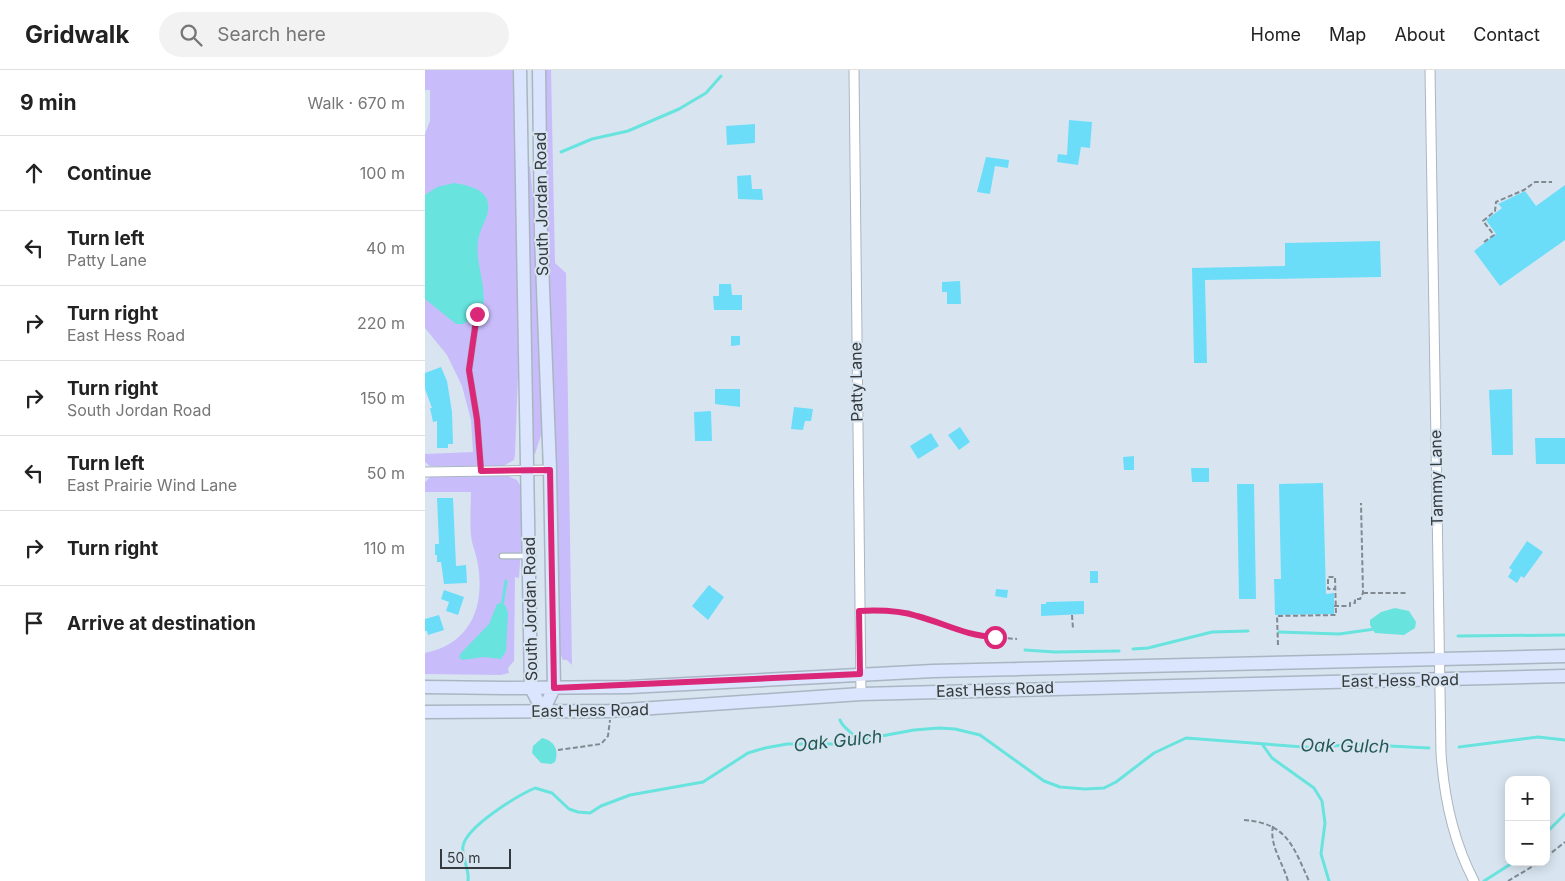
<!DOCTYPE html>
<meta charset="utf-8">
<style>
body{margin:0;font-family:Inter,sans-serif;background:#f2f2f2;color:#222}
.controls{position:absolute;right:15px;bottom:15px;display:grid;overflow:hidden;border-radius:10px;box-shadow:0 2px 12px #0003}
.controls button{width:45px;height:45px;display:grid;place-items:center;padding:0;border:0;border-bottom:1px solid #e0e0e0;background:#fff;color:#222;font:25px sans-serif}
.scale{position:absolute;left:15px;bottom:12px;width:71px;box-sizing:border-box;padding-left:5px;border:2px solid #353a3f;border-top:0;font-size:14px;line-height:18px;white-space:nowrap;color:#353a3f;-webkit-text-stroke:4px #d8e5f0;paint-order:stroke}
.stop{position:absolute;width:15px;height:15px;margin:-11px;border:4px solid #db2777;border-radius:50%;background:#fff}
.stop.end{background:#db2777;border-color:#fff;box-shadow:0 1px 5px #0008}
.list{margin:0;padding:0;list-style:none}
h2{display:flex;justify-content:space-between;align-items:center;height:65px;margin:0;padding:0 20px;font-size:21px}
h2 small{font-size:16px;font-weight:400;color:#767676}
.list li{display:grid;grid-template-columns:32px 1fr auto;gap:15px;align-items:center;box-sizing:border-box;height:75px;padding:0 20px;border-top:1px solid #e0e0e0}
.list b{display:block;font-size:19px;white-space:nowrap}
.list p{margin:0;font-size:16px;white-space:nowrap;color:#767676}
.list em{font-size:16px;font-style:normal;color:#767676}
.icon{flex:none;width:28px;height:28px;fill:none;stroke:currentColor;stroke-width:2;stroke-linecap:round;stroke-linejoin:round}
.map{position:relative;flex:none;width:1140px;height:811px;overflow:hidden}
header{display:flex;align-items:center;gap:30px;box-sizing:border-box;height:70px;padding:0 25px;background:#fff;border-bottom:1px solid #e0e0e0}
header strong{font-size:24px}
nav{display:flex;gap:28px;margin-inline-start:auto;font-size:18px}
.search{width:350px;height:45px;background:#f2f2f2;display:flex;align-items:center;gap:12px;box-sizing:border-box;padding:0 18px;border-radius:28px;color:#767676;font-size:19px}
main{display:flex}
aside{flex:1;background:#fff}
.map>svg:first-child{display:block}
.green{fill:#c8bdfa}
.water{fill:#68e3dd}
.lines{fill:none;stroke-linecap:round;stroke-linejoin:round}
.stream{stroke:#68e3dd;stroke-width:3}
.building{fill:#6bddf9}
.service-casing{stroke:#a9b6c1;stroke-width:7}
.minor-casing{stroke:#a9b6c1;stroke-width:11}
.secondary-casing{stroke:#a9b6c1;stroke-width:15}
.path{stroke:#818991;stroke-width:2;stroke-dasharray:5 2.5;stroke-linecap:butt}
.service{stroke:#fff;stroke-width:4.5}
.minor{stroke:#fff;stroke-width:9}
.secondary{stroke:#dbe5fe;stroke-width:12}
.route{stroke:#db2777;stroke-width:6}
.labels{text-anchor:middle;stroke-width:4;stroke-linejoin:round;paint-order:stroke}
.street-label{font-size:16px;fill:#353a3f;stroke:#d8e5f0}
.water-label{font-size:18px;font-style:italic;fill:#235856;stroke:#d8e5f0}
</style>
<header>
<strong>Gridwalk</strong>
<div class="search"><svg class="icon" aria-label="search" viewBox="0 0 24 24"><circle cx="10" cy="10" r="6"/><path d="M15 15l6 6"/></svg>Search here</div>
<nav><a>Home</a><a>Map</a><a>About</a><a>Contact</a></nav>
</header>
<main>
<aside>
<h2>9 min<small>Walk · 670 m</small></h2>
<ul class="list">
<li><svg class="icon" aria-label="ahead" viewBox="0 0 24 24"><path d="M12 20V5M6 11l6-6 6 6"/></svg><div><b>Continue</b></div><em>100 m</em></li>
<li><svg class="icon" aria-label="left" viewBox="0 0 24 24"><path d="M17 20v-9H6M10 6l-5 5 5 5"/></svg><div><b>Turn left</b><p>Patty Lane</p></div><em>40 m</em></li>
<li><svg class="icon" aria-label="right" viewBox="0 0 24 24"><path d="M7 20v-9h11M14 6l5 5-5 5"/></svg><div><b>Turn right</b><p>East Hess Road</p></div><em>220 m</em></li>
<li><svg class="icon" aria-label="right" viewBox="0 0 24 24"><path d="M7 20v-9h11M14 6l5 5-5 5"/></svg><div><b>Turn right</b><p>South Jordan Road</p></div><em>150 m</em></li>
<li><svg class="icon" aria-label="left" viewBox="0 0 24 24"><path d="M17 20v-9H6M10 6l-5 5 5 5"/></svg><div><b>Turn left</b><p>East Prairie Wind Lane</p></div><em>50 m</em></li>
<li><svg class="icon" aria-label="right" viewBox="0 0 24 24"><path d="M7 20v-9h11M14 6l5 5-5 5"/></svg><div><b>Turn right</b></div><em>110 m</em></li>
<li><svg class="icon" aria-label="arrive" viewBox="0 0 24 24"><path d="M6 21V4h12l-3 4 3 4H6"/></svg><div><b>Arrive at destination</b></div></li>
</ul>
</aside>
<div class="map">
<svg width="1140" height="811" viewBox="0 0 1140 811">
<rect width="100%" height="100%" fill="#d8e5f0"/>
<path class="green" d="M0,0H89L94,280L90,384L89,390L78,396H5L0,392V384L48,382L46,350L37,316L22,285L0,258V64L5,51V20H0Z
M119,0H126L130,193L141,203L147,595L142,590H138L134,581C131,387 122,194 119,0Z
M102,96H105L110,149L118,359L110,384H107Z
M83,406L92,410L96,417L97,463L94,508L90,507L89,591L83,598L84,603L76,605L0,604V583C45,574 60,537 53,495C52,487 49,480 47,472C44,456 46,438 46,422H0V412L5,407Z"/>
<path class="water" d="M29,113C39,115 54,117 60,126C69,140 57,153 54,166C48,189 62,213 58,238L39,254H31L0,229V125L12,117Z
M76,533L80,535L83,543L81,581L76,589L59,587L37,590L34,587L36,583L64,554L72,534Z
M970,538L984,541L991,552L990,558L979,565L950,563L945,555V550L956,542Z
M117,668C130,671 134,680 130,692L126,694L116,693L107,683L108,676Z"/>
<g class="lines">
<path class="stream" d="M136,82L167,69L203,61L254,39L281,23L296,6
M77,536L81,511
M854,562L914,564L950,559
M1033,566L1140,565
M708,579L723,578L787,562L823,561
M600,580L630,582L694,581
M415,650C418,659 428,661 432,671
M837,674L847,688L889,718L897,731L900,753L896,784L904,811
M1034,677L1113,667L1140,670
M1121,763L1140,744
M43,811C45,799 36,788 38,776C42,756 92,726 110,718L127,723L144,739L153,742L165,743L176,736L205,725L278,712L323,683L340,678L362,674H413L489,660L514,658L530,659L555,665L619,711L635,717L660,719L679,718L691,712L729,683L761,668L892,678L926,674L1004,678
M1059,811L1089,792"/>
</g>
<path class="building" d="M644,50L667,52L665,78L656,77L653,95L632,92L633,84L642,85Z
M330,54V73L302,75L301,56Z
M561,87L584,90L583,98L570,96L565,124L552,122Z
M326,105L327,119H337L338,130L313,129L312,106Z
M1140,115V170L1075,216L1049,181L1071,164L1061,150L1077,138L1073,134L1100,121L1111,136Z
M955,171L956,207L780,210L782,293H769L767,198L860,196V173Z
M535,211L536,234H522V222H517V212Z
M294,214H306L307,225H317V240H289L288,226H294Z
M306,266H315V275L306,276Z
M16,297L22,311L27,342L28,374H23V378H12V351L8,352L5,338H7L0,319V303Z
M290,319H315V337L290,334Z
M1087,319L1088,385H1067L1064,320Z
M369,337L388,339L386,351H380L378,360L366,359Z
M286,341L287,371H270L269,342Z
M535,357L545,372L534,380L523,365Z
M506,363L514,376L493,389L485,376Z
M1110,368H1140V394H1111Z
M709,386V400H699L698,387Z
M766,398H784V412H767Z
M898,413L901,524L909,523V544L850,545L849,509H856L854,414Z
M812,414H829L831,529H814Z
M12,428H28L31,496L41,495L42,513L19,514L16,492H12V485H10V474H14Z
M1102,471L1118,482L1099,508L1096,506L1092,513L1083,507L1087,500L1084,498Z
M665,501H673V513H665Z
M284,515L299,527L283,550L267,536Z
M571,519L583,520L582,528L570,526Z
M19,520L39,527L33,545L21,541L24,532L16,529Z
M659,531V544L616,546V534H621V532Z
M14,545L19,560L3,565L2,561H0V549Z"/>
<g class="lines">
<g class="service-casing">
<path id="service" d="M52,244L44,300L52,349L56,401
M77,486H103"/>
</g>
<g class="minor-casing">
<path id="minor" d="M429,0L436,624
M1005,0L1016,683C1019,728 1028,771 1049,811
M0,402L125,400"/>
</g>
<g class="secondary-casing">
<path id="secondary" d="M95,0L106,618L118,641
M114,0L116,166L125,400L129,618L118,641
M0,617L79,618L204,617L508,601L1140,586
M0,642L184,641L436,624L1140,606"/>
</g>
<path class="path" d="M1059,172L1069,165L1058,151L1070,141L1071,132L1099,120L1110,112H1127
M938,523H982
M909,536H925V533H930V529H935L938,523L936,433
M444,540L476,542L554,566L592,569
M647,545L648,559
M853,575L852,546L911,545L910,507H903V519H910
M133,680L176,674L183,666L185,650
M819,750C862,753 868,776 884,811
M848,756C844,775 858,793 863,811
M1121,787L1140,772
M1083,811L1115,792"/>
<use href="#service" class="service"/>
<use href="#minor" class="minor"/>
<use href="#secondary" class="secondary"/>
</g>
<g class="lines">
<path class="route" d="M52,244L44,300L52,349L56,401L125,400L129,618L435,604L434,541C454,540 473,540 492,546C519,553 541,566 570,567"/>
</g>
<g class="labels">
<g class="street-label">
<text transform="translate(116 134) rotate(-91)" y="6">South Jordan Road</text>
<text transform="translate(431 312) rotate(-91)" y="6">Patty Lane</text>
<text transform="translate(1011 408) rotate(-91)" y="6">Tammy Lane</text>
<text transform="translate(105 539) rotate(-91)" y="6">South Jordan Road</text>
<text transform="translate(975 610) rotate(-1)" y="6">East Hess Road</text>
<text transform="translate(570 619) rotate(-2)" y="6">East Hess Road</text>
<text transform="translate(165 640) rotate(-1)" y="6">East Hess Road</text>
</g>
<g class="water-label">
<text transform="translate(413 671) rotate(-6)" y="6">Oak Gulch</text>
<text transform="translate(920 676) rotate(1)" y="6">Oak Gulch</text>
</g>
</g>
</svg>
<div class="controls">
<button>+</button>
<button>−</button>
</div>
<div class="scale">50 m</div>
<div class="stop" style="left:570px;top:567px"></div>
<div class="stop end" style="left:52px;top:244px"></div>
</div>
</main>
